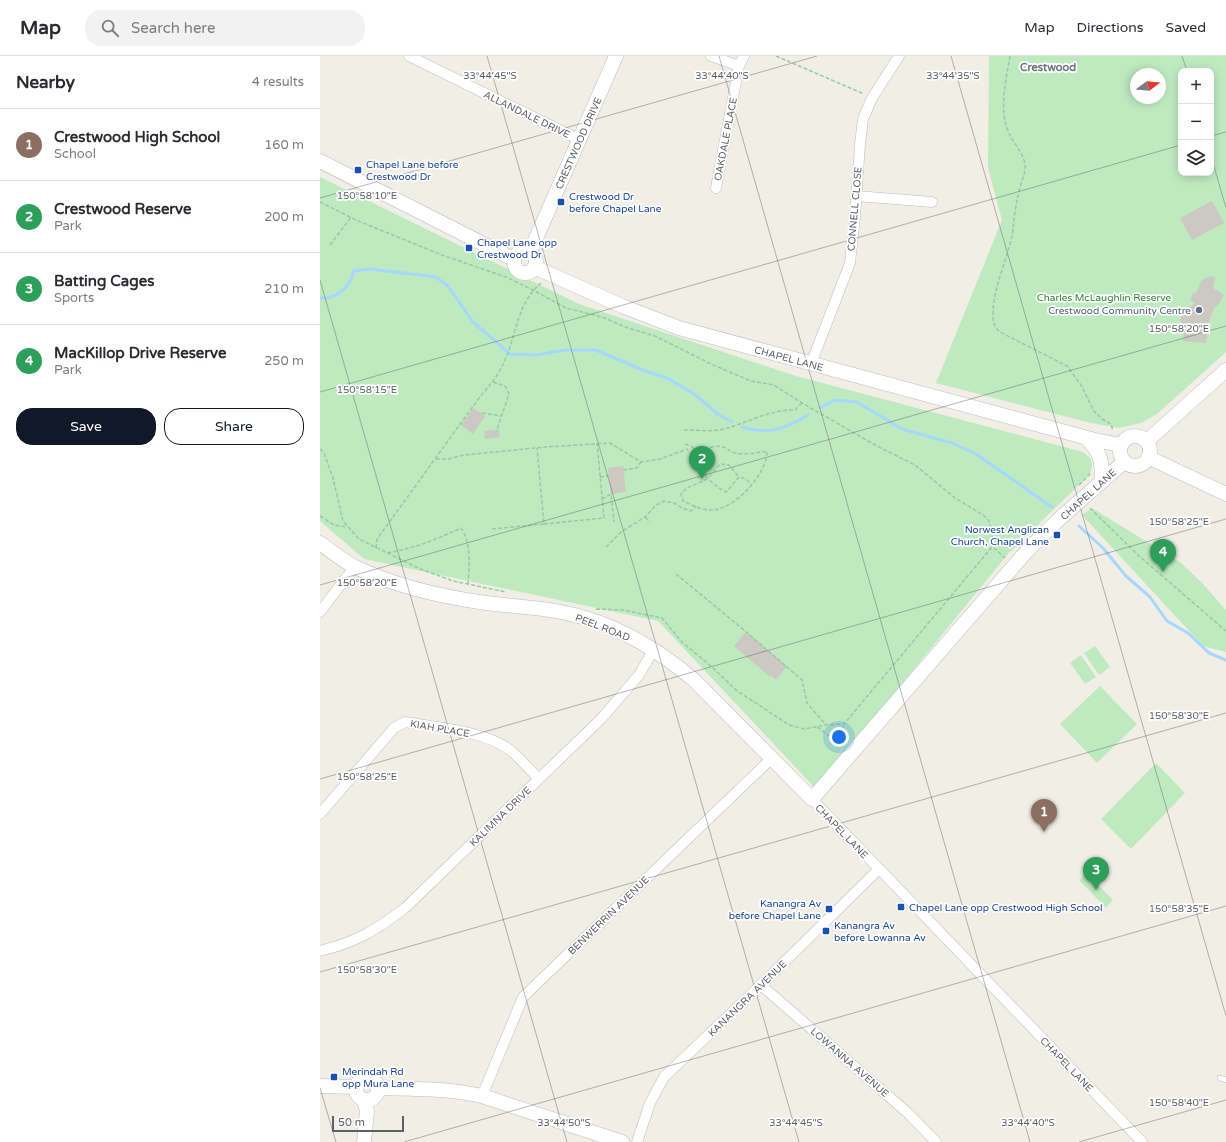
<!DOCTYPE html>
<meta charset="utf-8">
<style>
body{margin:0;font-family:"Varela Round",sans-serif;background:#f2f2f3;color:#2b2b33}
.controls{position:absolute;right:12px;top:12px;display:grid;overflow:hidden;border-radius:8px;box-shadow:0 2px 10px #0003}
.controls button{width:36px;height:36px;display:grid;place-items:center;padding:0;border:0;border-bottom:1px solid #e1e1e2;background:#fff;color:#2b2b33;font:20px sans-serif}
.compass{position:absolute;left:810px;top:12px;width:36px;height:36px;border-radius:50%;background:#fff;box-shadow:0 2px 10px #0003;rotate:74deg}
.scale{position:absolute;left:12px;bottom:10px;width:72px;box-sizing:border-box;padding-left:4px;border:2px solid #5c6167;border-top:0;font-size:11px;line-height:14px;white-space:nowrap;color:#5c6167;-webkit-text-stroke:3px #fff;paint-order:stroke}
.you{position:absolute;left:519px;top:681px;width:14px;height:14px;margin:-10px;border:3px solid #fff;border-radius:50%;background:#1a73e8;box-shadow:0 0 0 6px #1a73e833}
.badge{display:grid;place-items:center;width:26px;height:26px;border-radius:50%;background:#111827;color:#fff;font-size:13px;font-weight:700}
.pin{position:absolute;translate:-50% -33px;filter:drop-shadow(0 1px 2px #0008)}
.pin::after{content:'';position:absolute;top:21px;width:14px;height:12px;background:inherit;clip-path:polygon(0 0,100% 0,50% 100%)}
.list{margin:0;padding:0;list-style:none}
h2{display:flex;justify-content:space-between;align-items:center;height:52px;margin:0;padding:0 16px;font-size:17px}
h2 small{font-size:13px;font-weight:400;color:#7c7c81}
.list li{display:grid;grid-template-columns:26px 1fr auto;gap:12px;align-items:center;box-sizing:border-box;height:72px;padding:0 16px;border-top:1px solid #e1e1e2}
.list b{display:block;font-size:15px;white-space:nowrap}
.list p{margin:0;font-size:13px;white-space:nowrap;color:#7c7c81}
.list em{font-size:13px;font-style:normal;color:#7c7c81}
.actions{display:flex;gap:8px;padding:12px 16px}
.actions a{flex:1;padding:9px 0;border:1px solid #111827;border-radius:16px;text-align:center;font-size:14px;color:#111827}
.actions .main{background:#111827;color:#fff}
.icon{flex:none;width:22px;height:22px;fill:none;stroke:currentColor;stroke-width:2;stroke-linecap:round;stroke-linejoin:round}
.map{position:relative;flex:none;width:906px;height:1086px;overflow:hidden}
header{display:flex;align-items:center;gap:24px;box-sizing:border-box;height:56px;padding:0 20px;background:#fff;border-bottom:1px solid #e1e1e2}
header strong{font-size:19px}
nav{display:flex;gap:22px;margin-inline-start:auto;font-size:14px}
.search{width:280px;height:36px;background:#f2f2f3;display:flex;align-items:center;gap:10px;box-sizing:border-box;padding:0 14px;border-radius:16px;color:#7c7c81;font-size:15px}
main{display:flex}
aside{flex:1;background:#fff}
.map>svg:first-child{display:block}
.green{fill:#bfeac0;fill-rule:evenodd}
.lines{fill:none;stroke-linecap:round;stroke-linejoin:round}
.stream{stroke:#a6d7ff;stroke-width:3}
.building{fill:#ccc8c2}
.lane-casing{stroke:#b9bdc2;stroke-width:6}
.street-casing{stroke:#b9bdc2;stroke-width:11}
.secondary-casing{stroke:#b8bcc2;stroke-width:15}
.path{stroke:#96caa5;stroke-width:1.5;stroke-dasharray:4 2;stroke-linecap:butt}
.lane{stroke:#fff;stroke-width:5}
.street{stroke:#fff;stroke-width:10}
.secondary{stroke:#fff;stroke-width:14}
.ticks{fill:none;stroke:#5c6167;stroke-width:1;stroke-opacity:0.45}
.transit-dot{fill:#1a4fb4;stroke:#fff;stroke-width:1.5}
.service-dot{fill:#5c6f8a;stroke:#fff;stroke-width:1.5}
.labels{text-anchor:middle;stroke-width:3.5;stroke-linejoin:round;paint-order:stroke}
.street-label{font-size:10px;fill:#5c6167;stroke:#fff}
.transit-label{font-size:10px;fill:#164399;stroke:#fff;text-anchor:start}
.park-label{font-size:10px;fill:#2c8631;stroke:#fff}
.service-label{font-size:10px;fill:#4e5e75;stroke:#fff;text-anchor:end}
.neighbourhood-label{font-size:11px;font-weight:bold;fill:#6d7379;stroke:#fff}
.ticks-label{font-size:10px;text-anchor:middle;fill:#5c6167;stroke:#fff;stroke-width:3.5;stroke-linejoin:round;paint-order:stroke}
</style>
<header>
<strong>Map</strong>
<div class="search"><svg class="icon" aria-label="search" viewBox="0 0 24 24"><circle cx="10" cy="10" r="6"/><path d="M15 15l6 6"/></svg>Search here</div>
<nav><a>Map</a><a>Directions</a><a>Saved</a></nav>
</header>
<main>
<aside>
<h2>Nearby<small>4 results</small></h2>
<ul class="list">
<li><span class="badge" style="background:#8d6e63">1</span><div><b>Crestwood High School</b><p>School</p></div><em>160 m</em></li>
<li><span class="badge" style="background:#2e9e5b">2</span><div><b>Crestwood Reserve</b><p>Park</p></div><em>200 m</em></li>
<li><span class="badge" style="background:#2e9e5b">3</span><div><b>Batting Cages</b><p>Sports</p></div><em>210 m</em></li>
<li><span class="badge" style="background:#2e9e5b">4</span><div><b>MacKillop Drive Reserve</b><p>Park</p></div><em>250 m</em></li>
</ul>
<div class="actions"><a class="main">Save</a><a>Share</a></div>
</aside>
<div class="map">
<svg width="906" height="1086" viewBox="0 0 906 1086">
<rect width="100%" height="100%" fill="#f1eee5"/>
<path class="green" d="M669,0H906V296L837,358L821,367L799,372L771,367L616,327L682,164L668,112ZM861,15H891V117H861ZM816,18H840V42H816Z
M0,121L259,248L476,320L763,396L770,402L772,409L770,418L688,498L496,733L338,565L44,503L0,465Z
M772,452L860,506L882,527L906,554V596L883,590L762,459Z
M775,590L790,611L779,619L764,597Z
M761,599L776,621L765,628L750,607Z
M780,630L817,668L777,707L740,668Z
M836,707L865,737L811,793L781,763Z
M766,817L793,844L786,852L759,824Z"/>
<g class="lines">
<path class="stream" d="M0,242C10,243 20,238 27,230C30,227 32,220 34,215L50,213L116,221L128,230L153,266L190,298L216,299L245,294H276L325,315L347,322L373,337L399,359L412,366
M500,352L514,344L537,346L582,373L632,387L656,398L732,451
M422,371C449,379 465,373 488,359
M759,470L783,492L806,520L830,541L847,565L868,577L889,597L906,604"/>
</g>
<path class="building" d="M892,145L904,167L872,184L860,162Z
M890,220L895,221L893,232L904,239L898,249L895,250L890,263L886,287L863,285L864,274L862,270L860,265L862,257L875,247L870,244L874,236L876,237L881,225Z
M153,352L165,360L153,378L141,369Z
M179,373L180,381L165,383L164,375Z
M303,410L306,436L291,438L288,412Z
M426,576L467,610L456,624L450,619L449,620L414,590Z"/>
<g class="lines">
<g class="lane-casing">
<path id="lane" d="M900,1022L906,1024"/>
</g>
<g class="street-casing">
<path id="street" d="M89,0L260,84
M391,0L419,10
M396,132L419,10L424,0
M536,140L612,146
M491,308L530,207L535,161L540,88L543,63L552,42L579,0
M0,556L35,510
M492,743L822,1086
M0,758L74,672L85,666C115,671 166,675 190,694C200,702 209,713 218,722
M0,895C36,886 55,875 85,852L281,663L319,619L334,593
M441,929L589,1058L616,1086
M162,1040L203,941L452,702
M317,1086L330,1047L344,1021L441,929L559,813"/>
</g>
<g class="secondary-casing">
<path id="secondary" d="M0,105L187,200L195,202
M194 206a11 11 0 1 1 22 0a11 11 0 1 1-22 0Z
M210,196L296,0
M214,211L302,250L359,272L775,384L801,389
M800 395a15 15 0 1 1 30 0a15 15 0 1 1-30 0Z
M766,382C781,397 782,404 782,425
M827,385L906,314
M830,402L906,438
M0,487C11,495 23,505 35,511C75,530 123,541 166,547C199,551 233,552 265,562C306,574 342,597 374,624L492,743L706,496L737,465L804,406
M36 1033a11 11 0 1 1 22 0a11 11 0 1 1-22 0Z
M0,1030L36,1031
M58,1032C93,1033 128,1032 162,1040L302,1086
M44,1086L47,1055L44,1044"/>
</g>
<path class="path" d="M456,0L544,38
M690,0C686,23 679,54 688,75C692,86 703,96 705,108C706,117 701,126 699,135C696,148 694,161 693,174C689,201 672,233 673,260C673,266 675,272 680,276L747,310L761,329L774,355L782,363L791,368L793,375
M0,146L36,164L122,199L186,221L213,234L246,252L282,261L308,272L335,280L391,308L431,325L454,329L482,347L557,390L595,409L635,442L663,459L669,465L673,485V491L685,502
M10,189L31,161
M173,326L185,330L189,338L177,373
M162,357L182,360
M364,374C377,374 392,376 404,373C427,367 451,353 475,354L482,347
M365,388L371,390L380,398C379,401 379,405 379,408C381,418 397,432 406,436L419,421L426,423L431,428
M0,393L4,397L13,422L23,465L39,483L98,512L133,525L186,536
M380,398C387,391 397,388 406,392C409,394 411,396 415,397C426,399 436,397 447,395C447,418 416,452 393,454C384,455 371,449 363,445L361,438C368,428 379,429 388,422C393,418 396,412 400,408L409,409L419,421
M116,403H128L144,399L225,391L290,387L321,406L340,403L368,393
M303,414L317,412L321,406
M280,421L289,420
M759,429L771,417
M282,443L291,438L294,466
M770,452L818,499L906,575
M0,460L14,469L27,471
M325,461L330,466
M224,468L284,462L277,387
M172,473L224,468L217,392
M286,491L301,476L325,461L335,450L344,445L354,447L362,452L371,455L376,450
M56,492L57,483L159,342C169,330 179,319 185,304C197,277 197,247 221,227
M67,497C95,492 115,484 141,472C152,488 149,511 148,529
M356,518L424,574L482,624L487,647L506,669
M276,553L303,554L342,562L362,586L393,612L416,634L469,669L484,673L506,669L524,668L672,491
M497,671L523,690
M516,684L522,675L524,668"/>
<use href="#lane" class="lane"/>
<use href="#street" class="street"/>
<use href="#secondary" class="secondary"/>
</g>
<path class="ticks" d="M167,0L479,1086M399,0L710,1086M631,0L906,960M862,0L867,15M891,80L906,76M891,100L906,152M0,142L497,0M0,224L247,1086M0,336L861,89M0,529L906,270M0,723L906,463M0,916L906,657M0,1032L16,1086M84,1086L906,850M759,1086L906,1044"/>
<g class="transit-dot">
<rect x="34" y="110" width="8" height="8" rx="2"/>
<rect x="237" y="142" width="8" height="8" rx="2"/>
<rect x="145" y="188" width="8" height="8" rx="2"/>
<rect x="733" y="475" width="8" height="8" rx="2"/>
<rect x="577" y="847" width="8" height="8" rx="2"/>
<rect x="505" y="849" width="8" height="8" rx="2"/>
<rect x="502" y="871" width="8" height="8" rx="2"/>
<rect x="10" y="1017" width="8" height="8" rx="2"/>
</g>
<circle class="service-dot" cx="879" cy="254" r="4"/>
<g class="labels">
<g class="street-label">
<text transform="translate(207 58) rotate(26)" y="4">ALLANDALE DRIVE</text>
<text transform="translate(405 83) rotate(-79)" y="4">OAKDALE PLACE</text>
<text transform="translate(258 87) rotate(-66)" y="4">CRESTWOOD DRIVE</text>
<text transform="translate(534 153) rotate(-85)" y="4">CONNELL CLOSE</text>
<text transform="translate(469 302) rotate(15)" y="4">CHAPEL LANE</text>
<text transform="translate(768 438) rotate(-42)" y="4">CHAPEL LANE</text>
<text transform="translate(283 571) rotate(21)" y="4">PEEL ROAD</text>
<text transform="translate(120 672) rotate(10)" y="4">KIAH PLACE</text>
<text transform="translate(180 760) rotate(-44)" y="4">KALIMNA DRIVE</text>
<text transform="translate(522 775) rotate(46)" y="4">CHAPEL LANE</text>
<text transform="translate(288 859) rotate(-44)" y="4">BENWERRIN AVENUE</text>
<text transform="translate(427 942) rotate(-44)" y="4">KANANGRA AVENUE</text>
<text transform="translate(530 1006) rotate(41)" y="4">LOWANNA AVENUE</text>
<text transform="translate(747 1008) rotate(46)" y="4">CHAPEL LANE</text>
</g>
<g class="transit-label">
<text x="46" y="112">Chapel Lane before<tspan x="46" dy="12">Crestwood Dr</tspan></text>
<text x="249" y="144">Crestwood Dr<tspan x="249" dy="12">before Chapel Lane</tspan></text>
<text x="157" y="190">Chapel Lane opp<tspan x="157" dy="12">Crestwood Dr</tspan></text>
<text x="729" y="477" text-anchor="end">Norwest Anglican<tspan x="729" dy="12">Church, Chapel Lane</tspan></text>
<text x="501" y="851" text-anchor="end">Kanangra Av<tspan x="501" dy="12">before Chapel Lane</tspan></text>
<text x="589" y="855">Chapel Lane opp Crestwood High School</text>
<text x="514" y="873">Kanangra Av<tspan x="514" dy="12">before Lowanna Av</tspan></text>
<text x="22" y="1019">Merindah Rd<tspan x="22" dy="12">opp Mura Lane</tspan></text>
</g>
<g class="park-label">
<text x="784" y="245">Charles McLaughlin Reserve</text>
</g>
<g class="service-label">
<text x="871" y="258">Crestwood Community Centre</text>
</g>
<g class="neighbourhood-label">
<text x="728" y="15">Crestwood</text>
</g>
</g>
<g class="ticks-label">
<text x="170" y="23">33°44'45"S</text>
<text x="402" y="23">33°44'40"S</text>
<text x="633" y="23">33°44'35"S</text>
<text x="47" y="143">150°58'10"E</text>
<text x="859" y="276">150°58'20"E</text>
<text x="47" y="337">150°58'15"E</text>
<text x="859" y="469">150°58'25"E</text>
<text x="47" y="530">150°58'20"E</text>
<text x="859" y="663">150°58'30"E</text>
<text x="47" y="724">150°58'25"E</text>
<text x="859" y="856">150°58'35"E</text>
<text x="47" y="917">150°58'30"E</text>
<text x="859" y="1050">150°58'40"E</text>
<text x="244" y="1070">33°44'50"S</text>
<text x="476" y="1070">33°44'45"S</text>
<text x="708" y="1070">33°44'40"S</text>
</g>
</svg>
<div class="controls">
<button>+</button>
<button>−</button>
<button><svg class="icon" aria-label="layers" viewBox="0 0 24 24"><path d="M12 4l9 5-9 5-9-5zM3 14l9 5 9-5"/></svg></button>
</div>
<svg class="compass" viewBox="-18 -18 36 36"><path d="M0-13l5 13h-10z" fill="#e53935"/><path d="M0 13l5-13h-10z" fill="#7c7c81"/></svg>
<div class="scale">50 m</div>
<div class="you"></div>
<div class="pin badge" style="left:724px;top:776px;background:#8d6e63">1</div>
<div class="pin badge" style="left:382px;top:423px;background:#2e9e5b">2</div>
<div class="pin badge" style="left:776px;top:834px;background:#2e9e5b">3</div>
<div class="pin badge" style="left:843px;top:516px;background:#2e9e5b">4</div>
</div>
</main>
